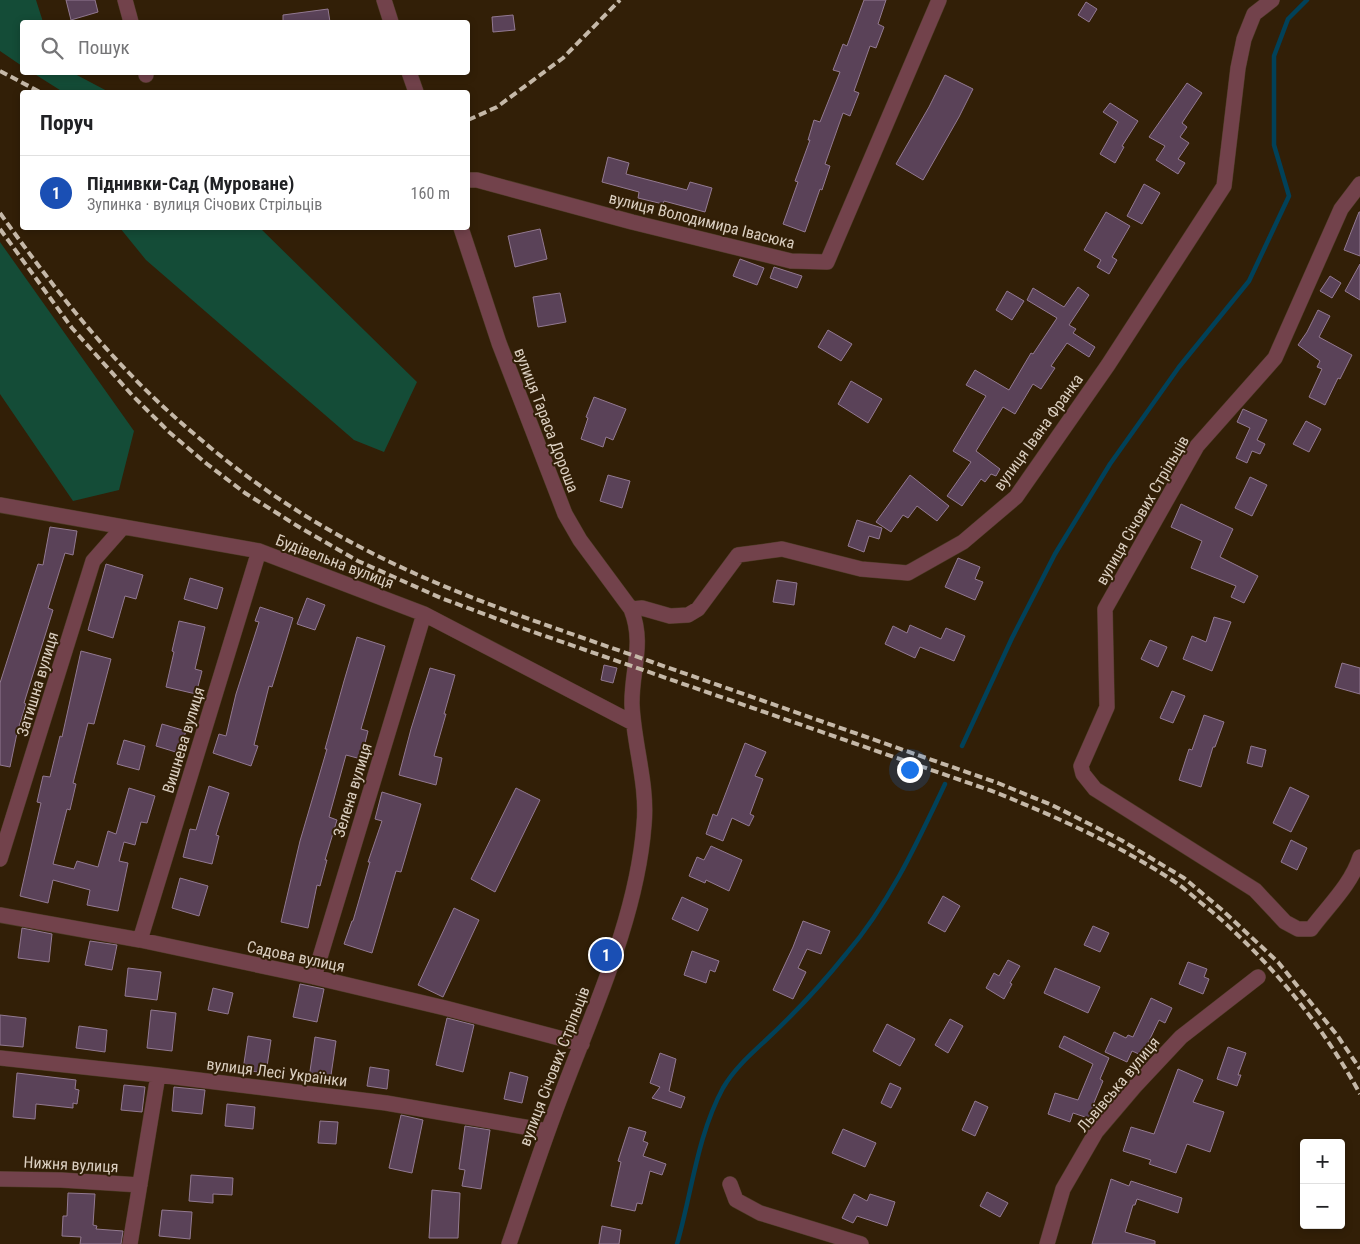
<!DOCTYPE html>
<html lang="uk">
<meta charset="utf-8">
<style>
body{margin:0;font-family:"Roboto Condensed",sans-serif;background:#f2f2f2;color:#202124}
.controls{position:absolute;right:15px;bottom:15px;display:grid;overflow:hidden;border-radius:5px;box-shadow:0 2px 8px #0003}
.controls button{width:45px;height:45px;display:grid;place-items:center;padding:0;border:0;border-bottom:1px solid #e0e0e0;background:#fff;color:#202124;font:25px sans-serif}
.you{position:absolute;left:909px;top:769px;width:18px;height:18px;margin:-12px;border:4px solid #fff;border-radius:50%;background:#1a73e8;box-shadow:0 0 0 8px #1a73e833}
.badge{display:grid;place-items:center;width:32px;height:32px;border-radius:50%;background:#0b8043;color:#fff;font-size:16px;font-weight:700}
.pin{position:absolute;translate:-50% -50%;border:2px solid #fff;box-shadow:0 1px 5px #0006}
.list{margin:0;padding:0;list-style:none}
h2{display:flex;justify-content:space-between;align-items:center;height:65px;margin:0;padding:0 20px;font-size:21px}
h2 small{font-size:16px;font-weight:400;color:#757577}
.list li{display:grid;grid-template-columns:32px 1fr auto;gap:15px;align-items:center;box-sizing:border-box;height:75px;padding:0 20px;border-top:1px solid #e0e0e0}
.list b{display:block;font-size:19px;white-space:nowrap}
.list p{margin:0;font-size:16px;white-space:nowrap;color:#757577}
.list em{font-size:16px;font-style:normal;color:#757577}
.icon{flex:none;width:28px;height:28px;fill:none;stroke:currentColor;stroke-width:2;stroke-linecap:round;stroke-linejoin:round}
.map{position:relative;flex:none;width:1360px;height:1244px;overflow:hidden}
.search{position:absolute;background:#fff;box-shadow:0 2px 8px #0003;left:20px;top:20px;width:450px;height:55px;display:flex;align-items:center;gap:12px;box-sizing:border-box;padding:0 18px;border-radius:5px;color:#757577;font-size:19px}
.panel{position:absolute;background:#fff;box-shadow:0 2px 8px #0003;left:20px;top:90px;width:450px;height:140px;border-radius:5px}
.map>svg:first-child{display:block}
.green{fill:#144c37}
.lines{fill:none;stroke-linecap:round;stroke-linejoin:round}
.stream{stroke:#014159;stroke-width:4.5}
.building{fill:#5a4258;stroke:#927991}
.minor-casing{stroke:#4d3b25;stroke-width:16}
.minor{stroke:#72424b;stroke-width:15}
.rail{stroke:#c5b8a8;stroke-width:4;stroke-dasharray:8 4;stroke-linecap:butt}
.labels{text-anchor:middle;stroke-width:4;stroke-linejoin:round;paint-order:stroke}
.street-label{font-size:16px;fill:#dbcfc1;stroke:#321f07}
</style>
<div class="map">
<svg width="1360" height="1244" viewBox="0 0 1360 1244">
<rect width="100%" height="100%" fill="#321f07"/>
<path class="green" d="M0,0H36L43,22H22V66L0,51Z
M33,73H73L109,92H63Z
M120,228H260L417,382L384,452L354,440L146,260Z
M0,242L134,431L119,490L73,501L0,394Z"/>
<g class="lines">
<path class="stream" d="M962,746L1012,638L1055,554L1110,464L1179,367L1249,281L1289,196L1274,145V56L1288,19L1307,0
M677,1244C692,1192 697,1136 723,1088C734,1069 750,1055 766,1040C794,1014 822,984 846,954C889,904 917,843 945,784"/>
</g>
<path class="building" d="M66,0H95L98,12L71,20Z
M864,0H886L878,24L884,27L876,48L870,46L854,91L859,93L850,116L843,113L825,164L830,166L822,190L820,189L805,232L783,224L798,182L795,181L810,140H808L814,120L820,122L840,72L833,70L843,44L847,46Z
M1086,2L1097,9L1089,22L1078,15Z
M328,9L330,22H283V15Z
M513,15L515,30L493,32L492,17Z
M945,75L973,89L959,117L923,180L896,164L929,107Z
M1187,83L1202,93L1182,123L1187,127L1180,137L1189,143L1178,159L1185,163L1178,174L1156,160L1165,146L1149,137Z
M1110,103L1138,121L1122,146L1124,147L1115,163L1100,154L1118,122L1103,112Z
M608,157L629,163L626,174L687,190L690,182L712,188L705,212L664,201L663,204L638,198L639,192L602,182Z
M1144,184L1160,193L1142,224L1127,216Z
M1106,212L1130,226L1112,257L1117,260L1109,274L1097,267L1101,260L1084,250Z
M1359,212H1360V256L1344,250Z
M540,229L547,259L515,267L508,236Z
M740,259L764,268L757,285L733,276Z
M1360,264V300L1345,291Z
M774,267L802,276L797,288L770,278Z
M1330,276L1341,283L1332,298L1320,291Z
M1078,287L1089,295L1069,325L1076,329L1073,333L1095,347L1089,357L1067,343L1051,366L1055,368L1041,389L1033,384L1015,414L1003,407L976,451L1000,469L996,476L991,474L985,482L981,479L962,506L947,496L971,462L953,451L986,396L966,385L975,370L1009,390L1031,353L1033,354L1057,318L1027,300L1033,288L1064,307Z
M1007,291L1024,301L1012,320L996,310Z
M560,293L566,322L538,327L533,297Z
M1318,310L1330,316L1319,337L1352,355L1340,379L1338,378L1325,405L1309,397L1322,369L1317,367L1320,361L1298,345L1307,332Z
M828,330L852,344L841,361L818,347Z
M851,381L882,399L868,423L838,404Z
M594,397L626,409L613,440L606,437L603,447L581,439L588,418L586,417Z
M1243,409L1267,420L1257,440L1265,444L1260,454L1252,451L1247,463L1236,458L1250,428L1237,422Z
M1306,421L1321,429L1309,452L1293,444Z
M608,475L630,481L622,508L600,501Z
M910,475L949,506L937,521L917,506L908,518L903,515L891,532L876,522Z
M1250,477L1267,485L1252,516L1235,508Z
M1181,504L1233,529L1220,557L1258,576L1244,603L1231,597L1236,586L1191,568L1202,541L1171,527Z
M857,520L882,528L879,539L869,536L864,552L848,546Z
M50,527L77,531L73,555L65,553L48,608L53,610L24,703L26,704L17,733L10,767L0,765V683L38,564L43,565Z
M958,558L980,567L975,579L983,582L975,600L945,587Z
M106,564L143,575L136,599L125,596L113,638L88,630Z
M190,578L223,588L217,609L184,599Z
M777,580L797,583L794,605L773,602Z
M307,598L325,605L315,630L297,624Z
M260,607L293,618L272,687L269,686L254,745L258,746L251,766L213,753L219,734L226,736L236,694L259,622L255,621Z
M1214,617L1231,622L1212,671L1183,659L1192,636L1206,642Z
M179,621L205,627L195,669L202,671L196,694L166,687L174,652L172,651Z
M910,625L941,639L946,628L965,636L954,661L920,647L915,658L885,644L893,626L907,633Z
M357,637L385,646L361,729L368,731L361,759L346,755L329,817L337,820L325,860H327L320,886L317,885L308,928L281,922L300,841L327,749H325L344,681Z
M1150,640L1167,647L1158,667L1141,659Z
M81,651L111,659L94,724L88,723L73,783L76,784L70,810L67,809L53,864L74,869L77,861L98,867L108,831L116,834L129,788L155,796L147,823L141,822L135,845L124,842L119,861L128,863L118,911L87,905L90,890L53,880L48,903L20,896L41,803L37,802L43,776L50,777L60,736L62,737Z
M1342,663L1360,668V694L1335,687Z
M604,665L617,668L613,683L601,680Z
M430,668L455,675L444,714H446L434,756L442,758L436,785L399,775L411,729Z
M1172,691L1185,696L1173,723L1160,718Z
M1204,715L1224,722L1215,747H1213L1201,787L1179,780L1189,749L1192,750Z
M162,724L186,731L179,753L156,746Z
M124,740L145,746L139,770L117,764Z
M745,743L766,752L755,776L763,779L750,814L754,816L749,826L732,818L723,841L706,834L713,814L717,816Z
M1251,746L1266,750L1262,767L1247,763Z
M209,786L229,793L216,835L219,836L212,864L183,857L190,829L196,830Z
M1290,787L1309,796L1291,832L1273,823Z
M516,788L540,800L495,892L471,879Z
M382,792L421,804L401,872L396,871L372,953L344,944L352,921H353L370,862H368L382,821L375,819Z
M1291,840L1307,848L1297,870L1281,862Z
M711,846L742,860L729,891L706,880L705,883L689,876L697,857L704,860Z
M180,878L208,886L199,916L172,908Z
M943,896L960,906L945,932L928,923Z
M682,897L708,909L698,931L672,919Z
M454,908L479,920L443,997L418,985Z
M803,921L830,931L821,954L807,949L798,968L806,972L793,999L773,990L793,947Z
M1093,926L1109,933L1100,952L1084,945Z
M22,928L52,934L49,962L18,958Z
M90,941L117,945L112,970L85,965Z
M692,951L719,961L715,972L710,970L706,983L684,975Z
M1008,960L1020,966L1010,983L1012,984L1004,999L986,988L994,973L999,976Z
M1188,962L1207,969L1204,977L1209,979L1203,994L1179,984Z
M128,968L161,972L157,1000L125,996Z
M1055,968L1100,987L1088,1013L1044,993Z
M300,984L324,989L317,1022L293,1017Z
M213,988L233,993L228,1014L208,1010Z
M1151,998L1172,1008L1165,1023L1159,1020L1148,1043L1155,1047L1152,1055L1148,1058L1132,1051L1127,1062L1105,1052L1114,1032L1126,1038L1128,1035L1133,1037Z
M151,1010L176,1013L172,1051L147,1048Z
M0,1015L26,1018L23,1047L0,1045Z
M447,1018L474,1025L463,1072L436,1065Z
M950,1019L963,1026L948,1053L935,1045Z
M887,1024L915,1039L900,1066L873,1051Z
M79,1026L107,1030L105,1052L76,1048Z
M248,1036L271,1040L266,1073L243,1070Z
M1064,1036L1109,1058L1100,1079L1103,1081L1093,1105L1101,1108L1100,1113L1094,1120L1073,1113L1070,1122L1048,1114L1055,1093L1078,1100L1093,1064L1059,1047Z
M315,1037L336,1041L330,1082L309,1078Z
M1228,1047L1246,1053L1238,1075H1241L1237,1086L1217,1079Z
M660,1053L676,1059L669,1091L685,1097L681,1108L652,1098L660,1087L650,1083Z
M370,1067L389,1070L387,1089L367,1086Z
M1178,1069L1203,1080L1193,1102L1224,1112L1210,1152L1187,1144L1176,1173L1149,1164L1151,1160L1123,1151L1131,1127L1154,1134Z
M510,1072L528,1077L522,1103L504,1099Z
M17,1073L76,1080L75,1089L79,1090L77,1104L73,1103V1108L36,1104L35,1119L13,1117Z
M890,1083L901,1088L891,1108L881,1103Z
M124,1085L145,1087L142,1112L121,1110Z
M174,1087L205,1090L202,1114L172,1111Z
M975,1101L988,1107L975,1136L962,1130Z
M227,1104L255,1107L253,1129L225,1126Z
M401,1115L423,1120L412,1173L389,1168Z
M320,1121L338,1122L336,1144L318,1143Z
M465,1126L490,1130L481,1189L462,1186L465,1170L459,1169Z
M629,1127L646,1132L643,1141L648,1143L643,1156L666,1164L662,1175L650,1171L642,1204L637,1203L635,1211L611,1206L621,1162L618,1161Z
M843,1129L876,1143L865,1167L832,1153Z
M191,1175L233,1178L232,1195L213,1194V1203L189,1201Z
M1111,1179L1129,1186L1131,1181L1182,1198L1178,1213L1137,1199L1135,1205H1133L1125,1232L1155,1241V1244H1092Z
M432,1190L460,1193L458,1238H429Z
M987,1192L1008,1203L1000,1217L980,1206Z
M68,1193L95,1194L93,1225L97,1226L96,1229L123,1231L121,1244H80L81,1237L62,1236L63,1216H67Z
M854,1194L867,1201L870,1194L895,1202L887,1226L857,1216L853,1223L842,1218Z
M162,1210L192,1212L190,1239L159,1236Z
M602,1226L621,1230L619,1244H599Z"/>
<g class="lines">
<g class="minor-casing">
<path id="minor" d="M125,0L131,22
M384,0L391,22
M146,72V75
M409,72L416,92
M468,180H477L632,222L791,261L827,262L939,0
M1360,184L1341,209L1275,358L1197,446L1105,609L1107,707L1081,766L1083,774L1095,789L1255,890L1285,922L1298,929H1311C1328,906 1351,885 1360,857
M461,228L499,343L565,514L580,540L631,609C645,644 631,671 632,705C634,746 648,785 644,825C637,915 596,1004 564,1088C544,1139 527,1192 509,1244
M0,505L259,551L424,614L633,723
M631,609L642,608L670,616L688,615L698,609L738,555L782,549L861,569L908,573L963,542L1016,497L1108,365L1224,186L1238,68L1244,39L1254,14L1272,0
M0,859L93,561L123,527
M0,915L140,940L314,977L445,1008L582,1044
M140,940L259,551
M314,977L424,614
M0,1058L158,1075L386,1103L548,1131
M0,1179L61,1180L140,1185
M730,1184L736,1200L760,1213L861,1244
M130,1244L158,1075
M1047,1244L1063,1189L1096,1132L1136,1085L1181,1037L1258,977"/>
</g>
<use href="#minor" class="minor"/>
<path class="rail" d="M0,71L40,92
M468,120L497,107L563,58L620,0
M0,213C60,297 118,371 199,438C249,481 307,520 366,550C457,597 556,628 652,662C767,702 883,743 998,783L1052,805L1121,840L1184,878L1221,909L1278,962L1337,1035L1360,1069
M0,229L72,328L132,395L169,432L207,464L245,493L299,527L358,561L441,598L522,628L992,791C1057,817 1120,845 1178,884C1189,892 1199,902 1210,910C1270,961 1322,1024 1360,1094"/>
</g>
<g class="labels">
<g class="street-label">
<text transform="translate(702 220) rotate(14)" y="6">вулиця Володимира Івасюка</text>
<text transform="translate(547 420) rotate(69)" y="6">вулиця Тараса Дороша</text>
<text transform="translate(1038 432) rotate(-54)" y="6">вулиця Івана Франка</text>
<text transform="translate(1142 510) rotate(-60)" y="6">вулиця Січових Стрільців</text>
<text transform="translate(335 561) rotate(21)" y="6">Будівельна вулиця</text>
<text transform="translate(37 684) rotate(-73)" y="6">Затишна вулиця</text>
<text transform="translate(183 740) rotate(-73)" y="6">Вишнева вулиця</text>
<text transform="translate(352 790) rotate(-73)" y="6">Зелена вулиця</text>
<text transform="translate(296 956) rotate(12)" y="6">Садова вулиця</text>
<text transform="translate(554 1066) rotate(-69)" y="6">вулиця Січових Стрільців</text>
<text transform="translate(277 1072) rotate(7)" y="6">вулиця Лесі Українки</text>
<text transform="translate(1118 1084) rotate(-50)" y="6">Львівська вулиця</text>
<text transform="translate(71 1164) rotate(3)" y="6">Нижня вулиця</text>
</g>
</g>
</svg>
<div class="controls">
<button>+</button>
<button>−</button>
</div>
<div class="you"></div>
<div class="pin badge" style="left:606px;top:955px;background:#1a4fb4">1</div>
<div class="search"><svg class="icon" aria-label="search" viewBox="0 0 24 24"><circle cx="10" cy="10" r="6"/><path d="M15 15l6 6"/></svg>Пошук</div>
<section class="panel">
<h2>Поруч<small></small></h2>
<ul class="list">
<li><span class="badge" style="background:#1a4fb4">1</span><div><b>Піднивки-Сад (Муроване)</b><p>Зупинка · вулиця Січових Стрільців</p></div><em>160 m</em></li>
</ul>
</section>
</div>
